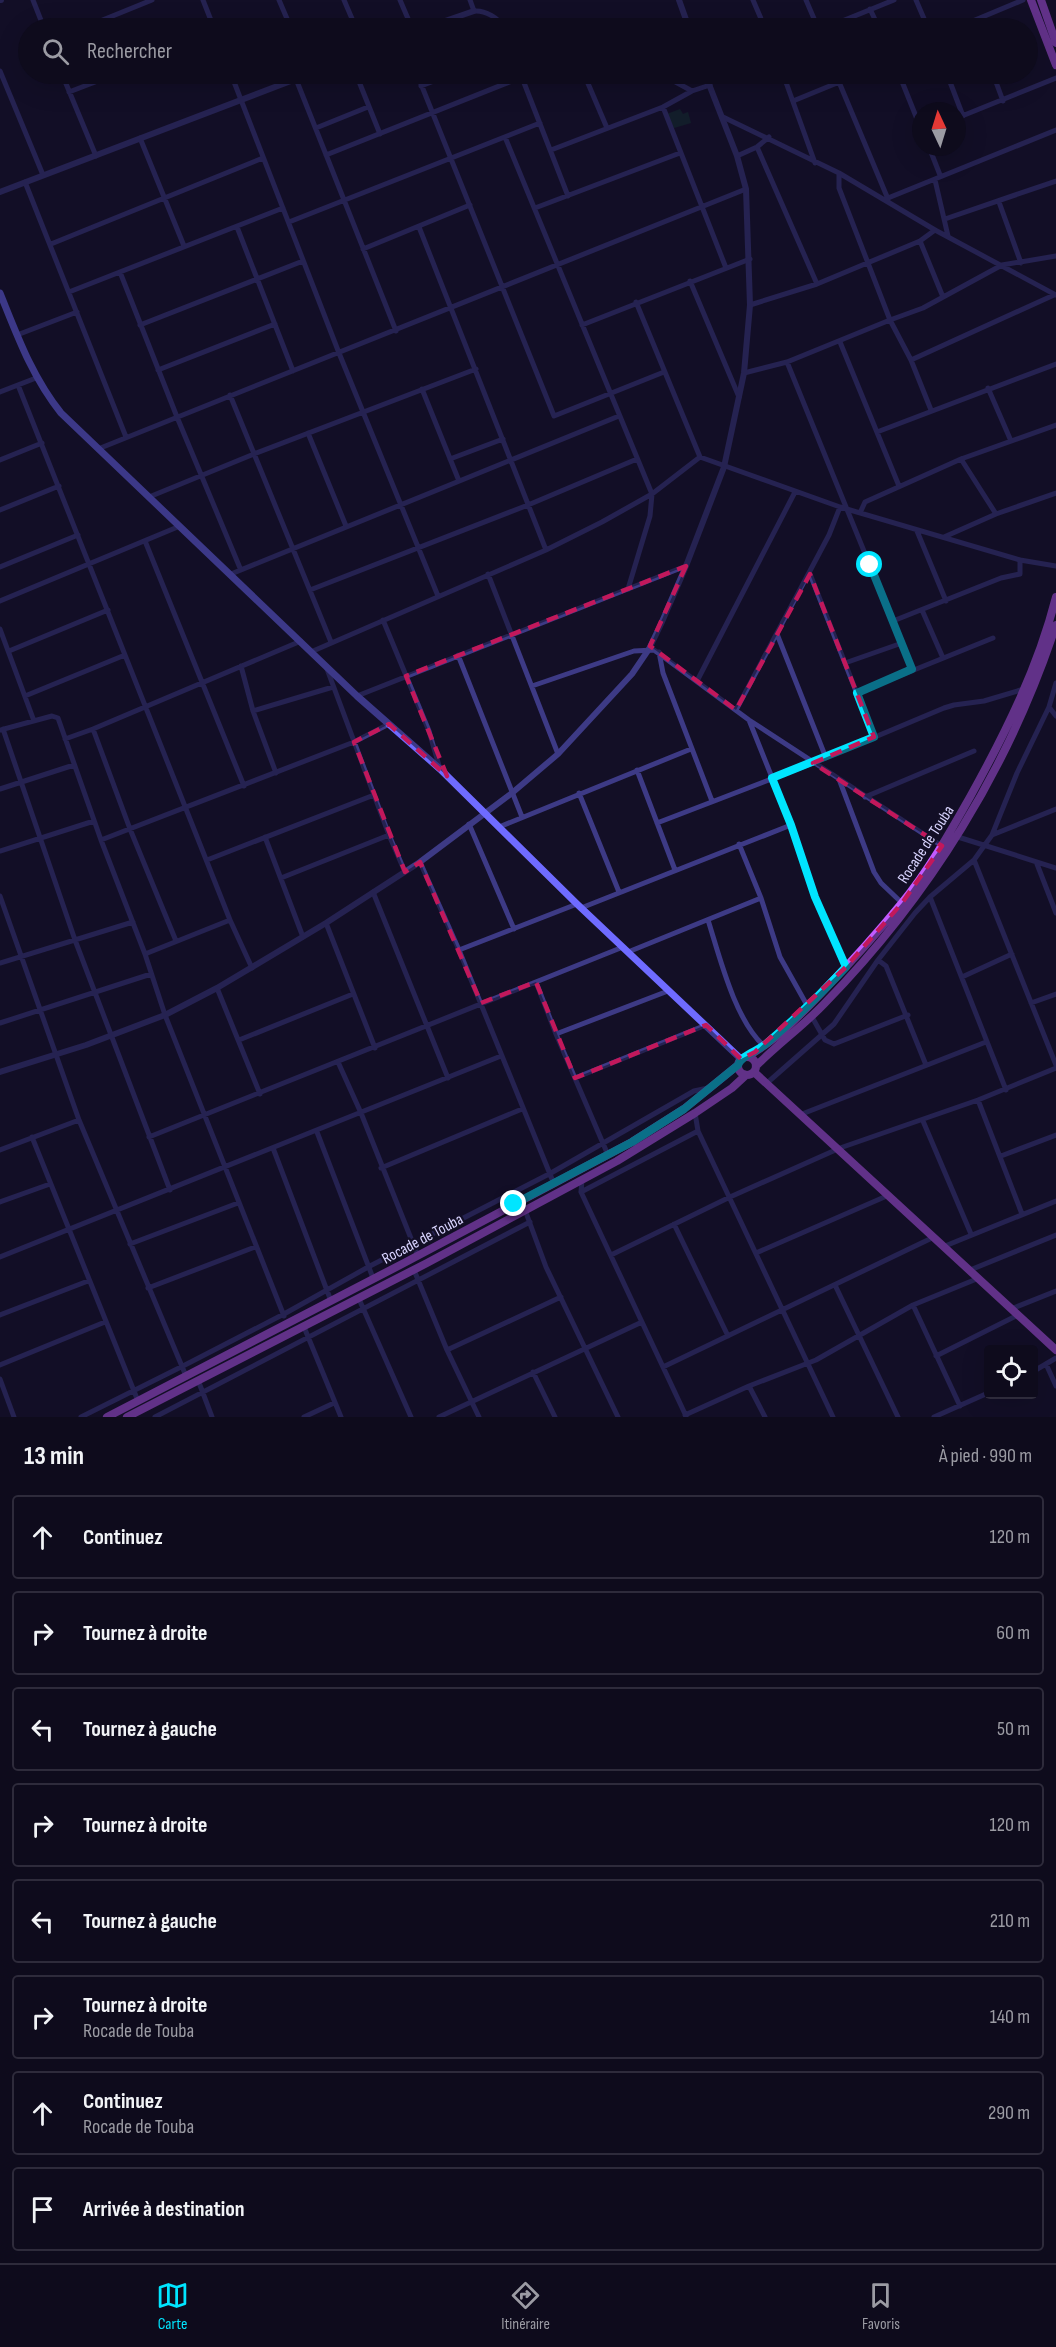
<!DOCTYPE html>
<html lang="fr">
<meta charset="utf-8">
<style>
body{margin:0;font-family:"Sofia Sans Condensed",sans-serif;background:#171425;color:#f1f3f6}
.controls{position:absolute;right:18px;bottom:18px;display:grid;overflow:hidden;border-radius:6px;box-shadow:0 6px 24px #0002}
.controls button{width:54px;height:54px;display:grid;place-items:center;padding:0;border:0;border-bottom:2px solid #2e2b3b;background:#0e0b1c;color:#f1f3f6;font:30px sans-serif}
.compass{position:absolute;left:912px;top:102px;width:54px;height:54px;border-radius:50%;background:#0e0b1c;box-shadow:0 6px 24px #0002;rotate:356deg}
.stop{position:absolute;width:18px;height:18px;margin:-14px;border:4px solid #00e5ff;border-radius:50%;background:#fff}
.stop.end{background:#00e5ff;border-color:#fff;box-shadow:0 2px 6px #0008}
.list{margin:0;padding:0;list-style:none}
h2{display:flex;justify-content:space-between;align-items:center;height:78px;margin:0;padding:0 24px;font-size:26px}
h2 small{font-size:20px;font-weight:400;color:#9b9ba3}
.list li{display:grid;grid-template-columns:39px 1fr auto;gap:18px;align-items:center;box-sizing:border-box;height:84px;margin:0 12px 12px;padding:0 12px;border:2px solid #2e2b3b;border-radius:6px}
.list b{display:block;font-size:22px;white-space:nowrap}
.list p{margin:0;font-size:20px;white-space:nowrap;color:#9b9ba3}
.list em{font-size:20px;font-style:normal;color:#9b9ba3}
.icon{flex:none;width:33px;height:33px;fill:none;stroke:currentColor;stroke-width:2;stroke-linecap:round;stroke-linejoin:round}
.map{position:relative;flex:none;width:1056px;height:1417px;overflow:hidden}
.search{position:absolute;background:#0e0b1c;box-shadow:0 6px 24px #0002;left:18px;right:18px;top:18px;height:66px;display:flex;align-items:center;gap:15px;box-sizing:border-box;padding:0 21px;border-radius:33px;color:#9b9ba3;font-size:22px}
.sheet{height:846px;background:#0e0b1c}
nav{display:flex;justify-content:space-around;align-items:center;box-sizing:border-box;height:84px;border-top:2px solid #2e2b3b;background:#0e0b1c;font-size:16px;color:#9b9ba3}
nav a{display:grid;justify-items:center;gap:3px}
nav .on{color:#00e5ff}
.map>svg:first-child{display:block}
.green{fill:#12302f}
.lines{fill:none;stroke-linecap:round;stroke-linejoin:round}
.minor{stroke:#3d3a85;stroke-width:5}
.tertiary{stroke:#3d3a85;stroke-width:6}
.secondary{stroke:#6f6bff;stroke-width:7}
.primary{stroke:#c25bff;stroke-width:8}
.route{stroke:#00e5ff;stroke-width:8}
.marked{fill:none;stroke:#c2185b;stroke-width:4.5;stroke-dasharray:12 8;stroke-linejoin:round}
.labels{text-anchor:middle;stroke-width:4.5;stroke-linejoin:round;paint-order:stroke}
.street-label{font-size:16px;fill:#d9d4ff;stroke:#130f26}
</style>
<div class="map">
<svg width="1056" height="1417" viewBox="0 0 1056 1417">
<rect width="100%" height="100%" fill="#130f26"/>
<path class="green" d="M680,109L683,114L688,112L691,123L674,128L667,114Z"/>
<g class="lines">
<path class="minor" d="M33,0L44,28
M203,0L214,28
M279,0L291,28
M344,0L356,28
M400,0L412,28
M470,0L474,11C485,10 499,18 504,28
M753,0L765,28
M806,0L818,28
M916,0L928,28
M870,9L879,28
M83,28L152,0
M825,28L894,0
M956,28L1023,0
M0,71L43,175
M62,74L96,156
M231,74L339,353L438,596
M356,74L380,134
M417,74L554,416L664,372
M584,74L607,128
M661,74L692,91
M783,74L815,163
M899,74L921,129
M947,74L963,116
M993,74L1003,101
M521,75L568,196
M296,79L396,331
M839,82L888,199
M421,86L452,74
M69,92L116,74
M793,101L859,74
M663,107L726,268
M723,117L839,173L935,230L1056,295
M957,118L1056,78
M316,128L368,107
M505,137L652,494L650,516L628,589
M140,138L184,246
M757,147L817,284
M929,147L940,175
M551,150L663,107L692,91L710,85
M326,155L522,77
M737,156L757,147L769,137
M839,173V188L890,320L911,360L931,410
M935,180L948,236
M25,182L126,437
M888,198L1056,130
M999,202L1021,263
M535,208L680,153
M945,219L1056,181
M289,222L540,123
M237,227L293,371
M419,227L546,550
M920,241L943,297
M51,244L263,158
M363,249L470,205
M120,272L177,417L240,568
M690,281L739,397
M69,292L283,208
M636,302L700,457
M750,305L817,284L920,241L935,230
M140,325L303,261
M582,325L750,259
M17,335L77,312
M840,342L899,486
M911,360L1054,295
M787,362L912,669
M158,370L275,324
M744,373L787,362L890,320L923,308L1002,265L1056,256
M18,385L230,920L252,968
M988,388L1011,441
M422,389L459,481
M0,392L36,378
M230,395L331,642
M877,432L1056,364
M308,433L346,526
M98,449L746,189
M450,459L503,439
M961,459L996,514
M0,460L42,443
M149,497L254,454L476,369
M0,510L59,486
M860,513L865,502L961,459L1056,425
M917,531L946,601
M944,537L996,514L1056,493
M145,541L244,786
M1020,560L1056,566
M0,567L78,535
M231,574L619,416
M488,574L558,754
M810,574L874,737
M310,590L528,505L637,459
M0,601L180,526
M922,610L943,658
M383,620L429,731L440,769
M0,629L34,721
M777,634L826,758
M9,651L108,610
M313,651L546,550L602,522L652,494L700,457L840,507L1020,560V574L1001,578L893,621
M659,652L663,673L712,801
M458,655L522,817
M845,663L902,643
M241,666L253,711L276,773
M327,669L389,835L405,872
M697,681L795,492
M532,686L634,651L654,650L749,720L942,846
M857,693L993,638
M25,696L125,655
M357,696L686,566
M1049,707L1056,716
M736,710L829,535L840,507
M253,711L333,687
M749,720L791,825L815,897L846,967
M3,729L75,940L170,1190
M93,729L130,829L176,941
M0,730L52,716L58,718L101,840L145,954L165,1015L284,1316
M65,739L93,729L301,641
M637,770L675,870
M839,779L874,872L881,883L902,903
M0,789L74,765
M579,793L619,892
M865,797L974,751
M657,823L813,763L944,708L954,705L984,701L1024,689
M469,824L514,929
M499,827L691,749
M992,835L1056,809
M265,837L303,937
M958,837L1056,868
M101,840L354,742L389,724
M739,844L761,898L780,957L808,1007
M0,851L94,821
M207,860L374,795
M974,860L1056,1065
M420,862L459,950L554,1184
M1037,864L1056,913
M281,878L389,835
M373,892L448,1078
M0,896L79,1120L186,1376
M930,897L1006,1090
M581,908L791,825
M708,920C720,958 735,1020 764,1046
M326,923L375,1048
M459,950L577,904
M628,952L761,898
M145,954L230,920
M878,960L886,966L926,1065
M0,963L133,922
M962,977L1012,954
M536,982L556,1034L608,1155
M217,988L260,1094
M1031,1003L1056,994
M812,1017L825,1040L834,1044L908,1015
M0,1023L151,974
M556,1034L668,991
M239,1040L353,994
M338,1062L361,1113L418,1256
M575,1078L706,1025
M767,1083L834,1024L878,960L915,913L930,897L974,860L984,846L992,835L1017,773L1049,707L1056,683
M978,1100L1022,1214
M695,1113L698,1131L833,1417
M802,1114L986,1042
M923,1121L971,1234
M317,1132L373,1278
M32,1137L138,1401
M149,1137L623,947
M273,1148L331,1301
M0,1150L79,1120
M1001,1156L1056,1135
M381,1168L522,1109
M582,1180L581,1192L686,1416
M581,1192L698,1131
M0,1202L50,1184
M525,1210L546,1267L618,1417
M674,1224L728,1336
M130,1244L238,1203
M945,1246L1056,1201
M756,1253L889,1195
M611,1255L730,1197L840,1148L978,1100L1056,1068
M0,1257L501,1056
M414,1270L447,1350L479,1417
M970,1270L1056,1235
M835,1285L898,1417
M148,1288L255,1247
M359,1299L411,1417
M913,1305L960,1406
M1011,1309L1056,1291
M0,1315L88,1281
M304,1327L341,1417
M447,1350L561,1297
M936,1356L1018,1315
M1046,1364L1056,1386
M0,1365L105,1322
M663,1367L934,1237
M1034,1371L1056,1358
M533,1372L555,1417
M0,1379L14,1417
M198,1380L212,1417
M749,1386L765,1417
M685,1415L749,1386L816,1360L913,1305L979,1278
M81,1417L183,1366L284,1314L370,1266L551,1173L694,1091L708,1088
M155,1417L530,1222
M304,1417L334,1403
M439,1417L642,1322
M934,1417L988,1393"/>
<path class="tertiary" d="M0,0H1
M679,0L689,28
M425,28L474,11
M0,192L309,74
M0,1072L86,1045L165,1015L217,988L326,923L420,862L512,793L558,754L632,674L649,649L661,624L686,566L724,467L744,373L750,305L746,189L737,156L705,74"/>
<path class="secondary" d="M0,293C17,335 32,377 61,413L357,696L440,769L577,904L741,1059"/>
<path class="primary" d="M1031,0L1056,65
M1041,0L1056,43
M738 1066a9 9 0 1 1 18 0a9 9 0 1 1-18 0Z
M746,1057C778,1040 804,1011 828,986C854,959 878,932 901,904C928,871 949,834 970,797C1005,734 1038,668 1056,597
M756,1066C778,1044 803,1026 824,1004C929,897 1009,768 1056,625
M754,1072L1056,1350
M107,1417L404,1263L632,1142L684,1109L738,1065
M127,1417L427,1263L617,1161L695,1113L732,1088L746,1075"/>
</g>
<g class="lines">
<path class="route" d="M514,1204L632,1142L684,1109L738,1065C742,1054 759,1051 767,1043C795,1019 821,994 846,967L815,897L791,825L772,778L874,737L857,693L912,669L870,565"/>
</g>
<path d="M0 0H1056V1417H0ZM686,566L650,646L736,710L810,574L874,737L813,763L942,846L902,903L846,967L755,1052L741,1059L706,1025L575,1078L536,982L481,1003L420,862L405,872L354,742L389,724L447,776L406,676Z" fill="#130f26" fill-opacity=".55" fill-rule="evenodd"/>
<path class="marked" d="M686,566L650,646L736,710L810,574L874,737L813,763L942,846L902,903L846,967L755,1052L741,1059L706,1025L575,1078L536,982L481,1003L420,862L405,872L354,742L389,724L447,776L406,676Z"/>
<g class="labels">
<g class="street-label">
<text transform="translate(925 844) rotate(-57)" y="6">Rocade de Touba</text>
<text transform="translate(422 1238) rotate(-28)" y="6">Rocade de Touba</text>
</g>
</g>
</svg>
<div class="controls">
<button><svg class="icon" aria-label="locate" viewBox="0 0 24 24"><circle cx="12" cy="12" r="6"/><path d="M12 2v4M12 18v4M2 12h4M18 12h4"/></svg></button>
</div>
<svg class="compass" viewBox="-18 -18 36 36"><path d="M0-13l5 13h-10z" fill="#e53935"/><path d="M0 13l5-13h-10z" fill="#9b9ba3"/></svg>
<div class="stop" style="left:870px;top:565px"></div>
<div class="stop end" style="left:514px;top:1204px"></div>
<div class="search"><svg class="icon" aria-label="search" viewBox="0 0 24 24"><circle cx="10" cy="10" r="6"/><path d="M15 15l6 6"/></svg>Rechercher</div>
</div>
<section class="sheet">
<h2>13 min<small>À pied · 990 m</small></h2>
<ul class="list">
<li><svg class="icon" aria-label="ahead" viewBox="0 0 24 24"><path d="M12 20V5M6 11l6-6 6 6"/></svg><div><b>Continuez</b></div><em>120 m</em></li>
<li><svg class="icon" aria-label="right" viewBox="0 0 24 24"><path d="M7 20v-9h11M14 6l5 5-5 5"/></svg><div><b>Tournez à droite</b></div><em>60 m</em></li>
<li><svg class="icon" aria-label="left" viewBox="0 0 24 24"><path d="M17 20v-9H6M10 6l-5 5 5 5"/></svg><div><b>Tournez à gauche</b></div><em>50 m</em></li>
<li><svg class="icon" aria-label="right" viewBox="0 0 24 24"><path d="M7 20v-9h11M14 6l5 5-5 5"/></svg><div><b>Tournez à droite</b></div><em>120 m</em></li>
<li><svg class="icon" aria-label="left" viewBox="0 0 24 24"><path d="M17 20v-9H6M10 6l-5 5 5 5"/></svg><div><b>Tournez à gauche</b></div><em>210 m</em></li>
<li><svg class="icon" aria-label="right" viewBox="0 0 24 24"><path d="M7 20v-9h11M14 6l5 5-5 5"/></svg><div><b>Tournez à droite</b><p>Rocade de Touba</p></div><em>140 m</em></li>
<li><svg class="icon" aria-label="ahead" viewBox="0 0 24 24"><path d="M12 20V5M6 11l6-6 6 6"/></svg><div><b>Continuez</b><p>Rocade de Touba</p></div><em>290 m</em></li>
<li><svg class="icon" aria-label="arrive" viewBox="0 0 24 24"><path d="M6 21V4h12l-3 4 3 4H6"/></svg><div><b>Arrivée à destination</b></div></li>
</ul>
</section>
<nav>
<a class="on"><svg class="icon" aria-label="map" viewBox="0 0 24 24"><path d="M3 6l6-2 6 2 6-2v14l-6 2-6-2-6 2zM9 4v14M15 6v14"/></svg>Carte</a>
<a><svg class="icon" aria-label="directions" viewBox="0 0 24 24"><path d="M12 3l9 9-9 9-9-9zM9 14v-3h6M13 9l2 2-2 2"/></svg>Itinéraire</a>
<a><svg class="icon" aria-label="saved" viewBox="0 0 24 24"><path d="M7 4h10v16l-5-4-5 4z"/></svg>Favoris</a>
</nav>
